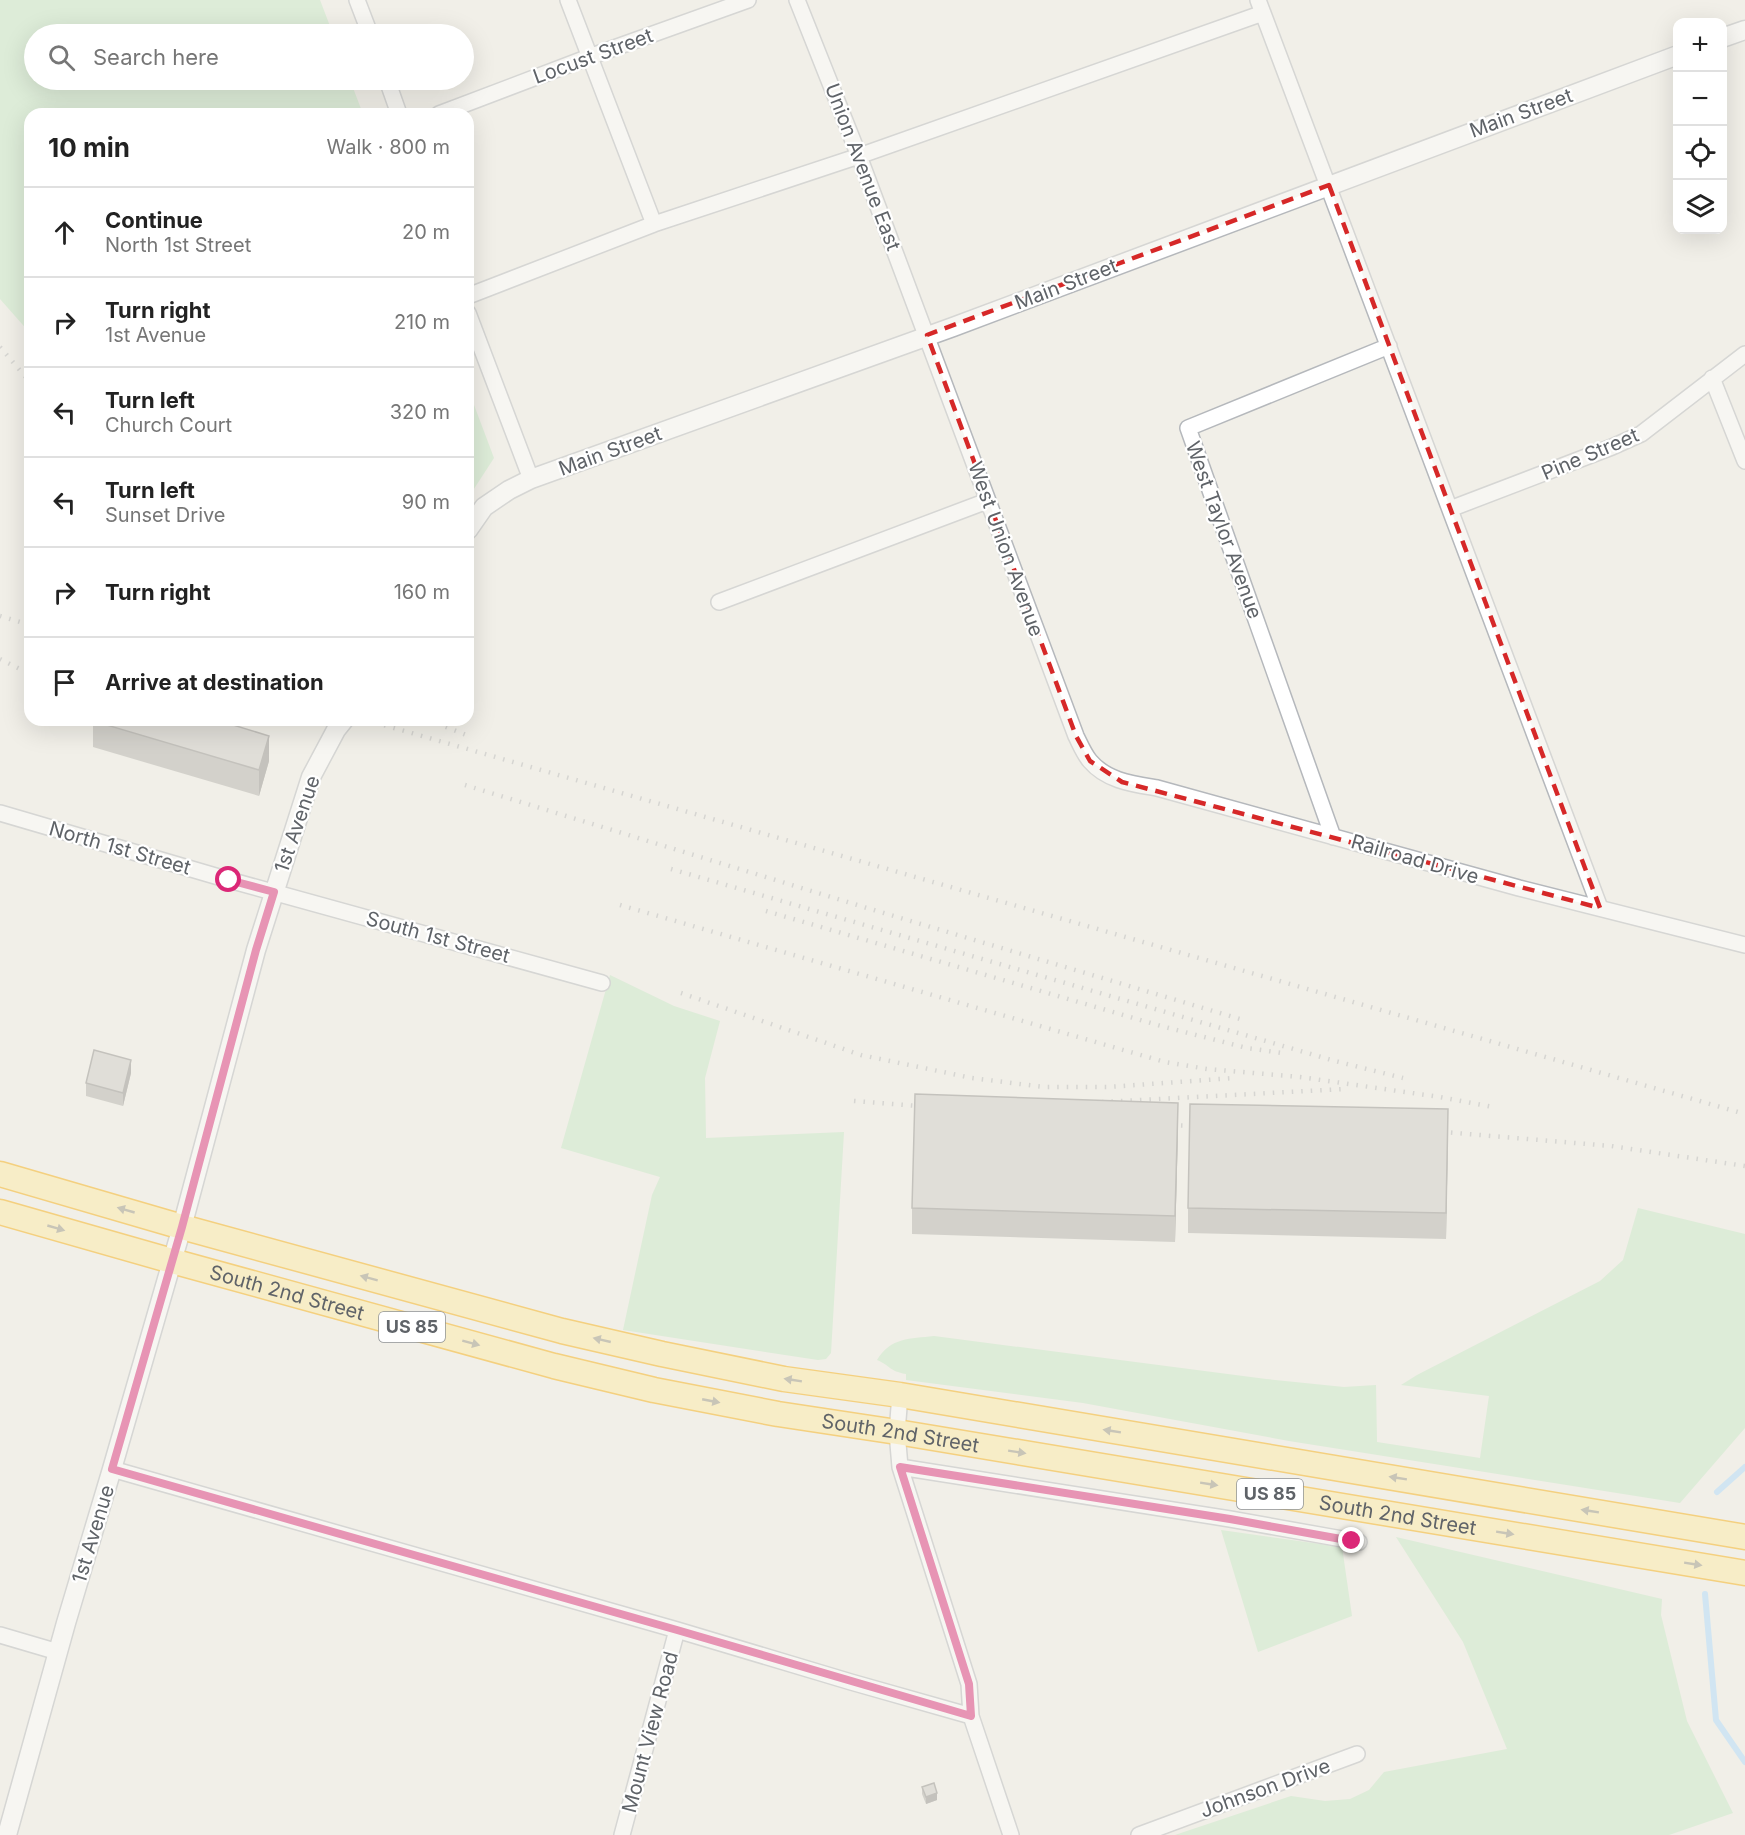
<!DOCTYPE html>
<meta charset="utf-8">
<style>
body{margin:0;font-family:Inter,sans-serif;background:#f2f2f2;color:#222}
.controls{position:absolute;right:18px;top:18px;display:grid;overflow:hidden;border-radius:12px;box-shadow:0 6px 24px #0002}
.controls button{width:54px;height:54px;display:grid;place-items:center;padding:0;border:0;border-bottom:2px solid #e0e0e0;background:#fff;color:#222;font:30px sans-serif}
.stop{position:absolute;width:18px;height:18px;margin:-14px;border:4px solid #db2777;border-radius:50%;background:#fff}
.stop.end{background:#db2777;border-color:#fff;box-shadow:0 2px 6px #0008}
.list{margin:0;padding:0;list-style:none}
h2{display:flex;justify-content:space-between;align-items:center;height:78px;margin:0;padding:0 24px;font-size:26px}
h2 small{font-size:20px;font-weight:400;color:#767676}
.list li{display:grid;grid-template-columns:39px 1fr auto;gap:18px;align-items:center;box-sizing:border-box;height:90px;padding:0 24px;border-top:2px solid #e0e0e0}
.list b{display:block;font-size:22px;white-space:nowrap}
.list p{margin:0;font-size:20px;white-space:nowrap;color:#767676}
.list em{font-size:20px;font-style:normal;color:#767676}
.icon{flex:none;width:33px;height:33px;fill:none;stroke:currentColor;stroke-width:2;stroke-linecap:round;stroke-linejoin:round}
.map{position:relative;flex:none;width:1745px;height:1835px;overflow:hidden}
.search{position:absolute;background:#fff;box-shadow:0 6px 24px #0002;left:24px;top:24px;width:450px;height:66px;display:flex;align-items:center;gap:15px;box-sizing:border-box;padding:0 21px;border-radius:33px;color:#767676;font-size:22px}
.panel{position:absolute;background:#fff;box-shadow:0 6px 24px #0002;left:24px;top:108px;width:450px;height:618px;border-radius:18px}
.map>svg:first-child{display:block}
.green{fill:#c5e8c5}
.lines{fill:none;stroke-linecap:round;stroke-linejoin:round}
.stream{stroke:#aadaff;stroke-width:6}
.minor-casing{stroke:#b5b8bc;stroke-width:18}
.tertiary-casing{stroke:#b5b8bc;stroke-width:21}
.trunk-casing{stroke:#f9ab00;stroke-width:27}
.minor{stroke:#fff;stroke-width:15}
.tertiary{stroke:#fff;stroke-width:18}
.trunk{stroke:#feeaa1;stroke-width:24}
.rail{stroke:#b6b7b8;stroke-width:4.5;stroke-dasharray:1.5 8;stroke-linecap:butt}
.wall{fill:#afaea9}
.shaded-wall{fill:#8f8d8a}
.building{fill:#cccac5;stroke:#8f8d8a;stroke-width:1.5}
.oneway{fill:#97927c}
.route{stroke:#db2777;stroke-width:8}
.marked{fill:none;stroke:#d62828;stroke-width:4.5;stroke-dasharray:12 8;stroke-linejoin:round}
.labels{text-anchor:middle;stroke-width:4.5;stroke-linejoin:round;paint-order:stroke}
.shield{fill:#fff;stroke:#8f9295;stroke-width:1.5}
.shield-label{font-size:18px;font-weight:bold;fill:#5f6368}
.street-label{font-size:20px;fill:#5f6368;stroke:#fff}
</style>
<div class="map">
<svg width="1745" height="1835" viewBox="0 0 1745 1835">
<rect width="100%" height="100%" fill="#f1efe8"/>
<path class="green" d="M0,0H320L333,34H34V80H350L363,114H30V333L0,299Z
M468,389L494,458L468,498Z
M610,975L674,1006L720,1021L705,1078L706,1138L844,1132L831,1353L826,1359L818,1360L623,1330L652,1195L660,1177L561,1148Z
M1638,1208L1745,1234V1428L1680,1503L1289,1441L1083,1403L906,1380V1374C889,1371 891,1366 877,1360C891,1337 910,1339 934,1336L1266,1379L1344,1387L1376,1385L1377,1442L1480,1458L1489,1396L1401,1385L1417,1375L1600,1281L1623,1260Z
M1221,1530L1342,1547L1352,1616L1258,1652Z
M1396,1537L1662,1599L1661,1615L1687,1721L1733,1813L1669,1835H1175L1291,1796L1325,1801L1350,1799L1369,1790L1384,1772L1507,1749L1463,1642Z"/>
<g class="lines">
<path class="stream" d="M1717,1492L1745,1467
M1705,1594L1716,1720L1745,1762"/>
<g class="minor-casing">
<path id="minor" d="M357,0L370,34
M568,0L654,224
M797,0L859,156L1076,736C1080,744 1084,754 1090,761C1107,781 1133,784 1157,788L1519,888L1745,945
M1258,0L1600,908
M387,80L399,114
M439,114L589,57L748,0
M468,296L654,224L859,156L1263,13
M468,313L531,479
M1712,378L1745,461
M1450,509L1612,447L1641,434L1745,354
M719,602L987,501
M0,813L229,880L602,983
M1333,837L1188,428L1389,346
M900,1395L897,1432L900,1467L969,1684L971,1716L1011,1835
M900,1467L1230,1519L1359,1542
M112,1469L677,1630L851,1682L971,1716
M0,1635L58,1652
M622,1835L677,1630
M1139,1835L1357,1754"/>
</g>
<g class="tertiary-casing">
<path id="tertiary" d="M1722,38L1745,30
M468,530L484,507L509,490L531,479L953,327L1678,55
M7,1835L66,1623L112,1469L182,1227L256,950L311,777L336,730L344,720"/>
</g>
<g class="trunk-casing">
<g id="trunk">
<path d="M0,1174L182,1227L562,1331L662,1354L784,1379L900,1395L1745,1537"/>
<path id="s1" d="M0,1212L172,1261L554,1366L654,1390L778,1414L897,1432L1745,1573"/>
</g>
</g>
<use href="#minor" class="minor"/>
<use href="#tertiary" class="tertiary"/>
<use href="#trunk" class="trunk"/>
<path class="rail" d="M0,347L30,382
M0,616L30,625
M0,659L30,674
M366,720L1745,1114
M428,720L469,736
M465,785L867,908L1240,1019
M671,869L1335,1061L1403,1078
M620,905L1165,1062L1207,1069L1300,1077L1440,1097L1493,1107
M766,911L1161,1026L1247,1048L1282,1053
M681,993L861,1055L972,1078L1044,1087H1108L1234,1078
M854,1101L931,1107
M1102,1102L1345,1089
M1162,1125L1207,1126
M1432,1131L1611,1146L1745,1166"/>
</g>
<path class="wall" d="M93,721L269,761L259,796L93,747Z
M131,1073L123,1106L86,1096V1083Z
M1178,1129L1175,1242L912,1234V1208Z
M1448,1135L1446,1239L1188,1233V1208Z
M922,1787L937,1800L926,1804L922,1794Z"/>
<path class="shaded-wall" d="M269,736V761L259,796V770Z
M131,1060V1073L123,1106V1093Z
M1178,1103V1129L1175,1242V1216Z
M1448,1109V1135L1446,1239V1213Z
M937,1793V1800L926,1804V1797Z"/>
<path class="building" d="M94,720H217L269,736L259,770L93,721Z
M94,1050L131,1060L123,1093L86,1083Z
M915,1094L1178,1103L1175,1216L912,1208Z
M1190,1104L1448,1109L1446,1213L1188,1208Z
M934,1783L937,1793L926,1797L922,1787Z"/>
<defs><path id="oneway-solid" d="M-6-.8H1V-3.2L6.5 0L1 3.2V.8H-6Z" transform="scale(1.5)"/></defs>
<g class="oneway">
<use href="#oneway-solid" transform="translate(126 1210) rotate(-164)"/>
<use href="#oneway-solid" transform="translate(56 1228) rotate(16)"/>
<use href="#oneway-solid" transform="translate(369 1278) rotate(-165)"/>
<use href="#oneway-solid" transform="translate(602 1340) rotate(-167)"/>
<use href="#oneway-solid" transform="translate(471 1343) rotate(15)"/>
<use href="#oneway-solid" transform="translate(793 1380) rotate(-171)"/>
<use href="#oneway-solid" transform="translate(711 1401) rotate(11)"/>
<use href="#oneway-solid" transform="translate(1112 1431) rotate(-171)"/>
<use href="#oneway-solid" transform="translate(1017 1452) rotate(9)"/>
<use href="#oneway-solid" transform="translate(1398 1478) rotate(-171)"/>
<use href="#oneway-solid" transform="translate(1209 1484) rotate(9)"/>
<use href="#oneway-solid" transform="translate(1590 1511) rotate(-171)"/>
<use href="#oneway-solid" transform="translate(1505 1533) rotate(9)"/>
<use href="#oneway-solid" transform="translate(1693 1564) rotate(9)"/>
</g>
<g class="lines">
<path class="route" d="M229,880L274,892L256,950L182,1227L112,1469L677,1630L971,1716L969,1684L900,1467L1230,1519L1352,1541"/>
</g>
<path d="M0 0H1745V1835H0ZM1329,185L1600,908L1122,782L1090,761L1076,736L927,335Z" fill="#f1efe8" fill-opacity=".55" fill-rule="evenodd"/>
<path class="marked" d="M1329,185L1600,908L1122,782L1090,761L1076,736L927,335Z"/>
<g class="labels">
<g class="shield">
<rect x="379" y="1312" width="66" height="30" rx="4.5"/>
<rect x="1237" y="1479" width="66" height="30" rx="4.5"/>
</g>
<g class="shield-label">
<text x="412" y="1333">US 85</text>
<text x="1270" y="1500">US 85</text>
</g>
<g class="street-label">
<text transform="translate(593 56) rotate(-20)" y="7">Locust Street</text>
<text transform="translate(1521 113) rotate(-20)" y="7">Main Street</text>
<text transform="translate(863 167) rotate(69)" y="7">Union Avenue East</text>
<text transform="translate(1066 284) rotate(-21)" y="7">Main Street</text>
<text transform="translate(610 451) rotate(-20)" y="7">Main Street</text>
<text transform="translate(1590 454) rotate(-23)" y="7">Pine Street</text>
<text transform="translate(1224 530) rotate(70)" y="7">West Taylor Avenue</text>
<text transform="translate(1006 549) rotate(70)" y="7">West Union Avenue</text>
<text transform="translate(297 824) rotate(-71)" y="7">1st Avenue</text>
<text transform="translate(120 848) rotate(16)" y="7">North 1st Street</text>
<text transform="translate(1415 859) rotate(16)" y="7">Railroad Drive</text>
<text transform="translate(438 937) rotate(15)" y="7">South 1st Street</text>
<text dy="7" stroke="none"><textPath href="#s1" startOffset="298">South 2nd Street</textPath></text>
<text dy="7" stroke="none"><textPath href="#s1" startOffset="928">South 2nd Street</textPath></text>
<text dy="7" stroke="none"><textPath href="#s1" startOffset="1432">South 2nd Street</textPath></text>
<text transform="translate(93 1534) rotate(-73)" y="7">1st Avenue</text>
<text transform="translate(650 1732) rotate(-75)" y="7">Mount View Road</text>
<text transform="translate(1265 1788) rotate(-20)" y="7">Johnson Drive</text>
</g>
</g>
</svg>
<div class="controls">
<button>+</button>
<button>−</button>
<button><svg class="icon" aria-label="locate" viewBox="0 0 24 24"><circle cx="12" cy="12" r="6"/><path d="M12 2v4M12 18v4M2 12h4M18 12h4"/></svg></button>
<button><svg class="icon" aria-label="layers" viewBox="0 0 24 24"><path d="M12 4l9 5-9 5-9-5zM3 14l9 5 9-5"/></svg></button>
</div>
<div class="stop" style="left:229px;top:880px"></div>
<div class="stop end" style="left:1352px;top:1541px"></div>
<div class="search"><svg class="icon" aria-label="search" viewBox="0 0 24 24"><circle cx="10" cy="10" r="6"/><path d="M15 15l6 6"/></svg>Search here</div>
<section class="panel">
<h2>10 min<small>Walk · 800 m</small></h2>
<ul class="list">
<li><svg class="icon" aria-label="ahead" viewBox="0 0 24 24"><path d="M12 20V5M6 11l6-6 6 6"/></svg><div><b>Continue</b><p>North 1st Street</p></div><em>20 m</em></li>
<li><svg class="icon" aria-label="right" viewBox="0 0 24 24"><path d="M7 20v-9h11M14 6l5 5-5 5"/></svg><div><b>Turn right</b><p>1st Avenue</p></div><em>210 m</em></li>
<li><svg class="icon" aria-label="left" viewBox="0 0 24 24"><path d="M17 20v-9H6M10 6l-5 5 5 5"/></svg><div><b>Turn left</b><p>Church Court</p></div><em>320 m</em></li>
<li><svg class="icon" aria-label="left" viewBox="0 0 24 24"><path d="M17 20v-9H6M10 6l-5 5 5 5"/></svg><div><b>Turn left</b><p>Sunset Drive</p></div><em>90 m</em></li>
<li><svg class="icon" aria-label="right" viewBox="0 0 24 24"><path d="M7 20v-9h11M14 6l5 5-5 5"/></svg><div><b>Turn right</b></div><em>160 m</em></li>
<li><svg class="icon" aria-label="arrive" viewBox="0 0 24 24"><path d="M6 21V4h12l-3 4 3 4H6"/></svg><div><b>Arrive at destination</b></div></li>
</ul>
</section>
</div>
